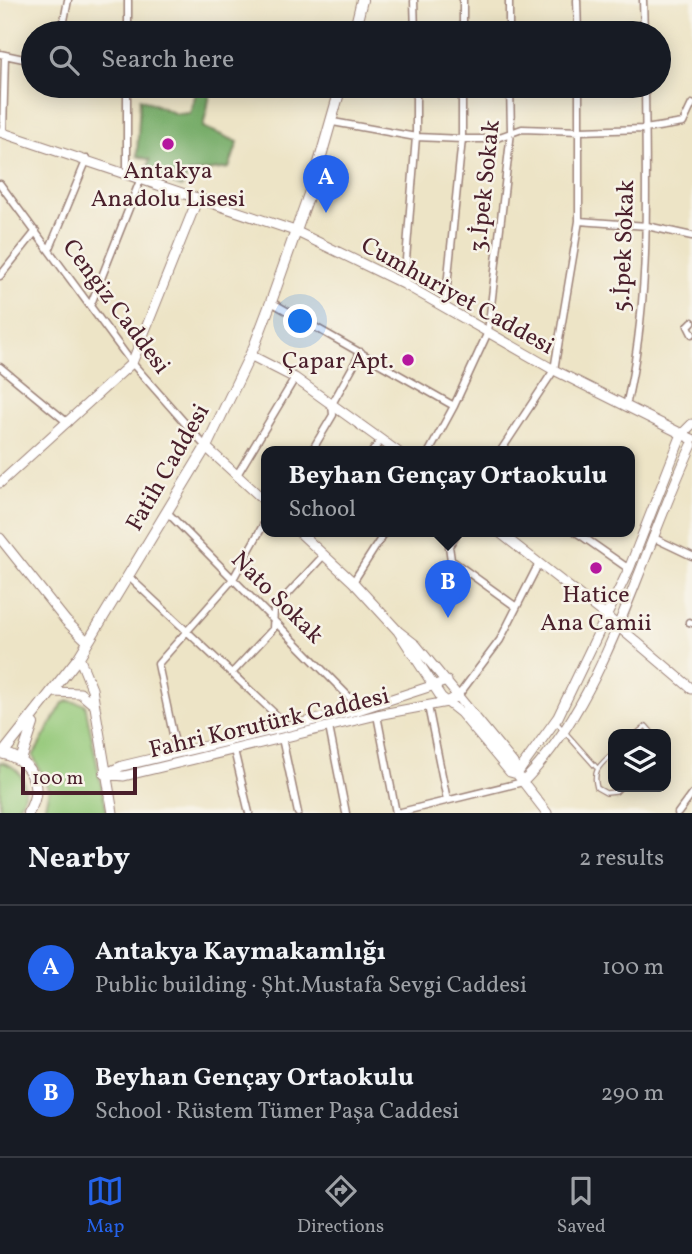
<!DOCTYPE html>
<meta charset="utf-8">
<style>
body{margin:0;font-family:Vollkorn,serif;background:#20242c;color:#f1f3f6}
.controls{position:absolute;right:21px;bottom:21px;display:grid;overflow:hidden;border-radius:14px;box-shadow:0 4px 18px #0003}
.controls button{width:63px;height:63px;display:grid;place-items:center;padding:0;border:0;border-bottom:2px solid #363941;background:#171b24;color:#f1f3f6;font:35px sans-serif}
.scale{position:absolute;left:21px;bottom:18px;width:116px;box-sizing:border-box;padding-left:7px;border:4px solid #4a1f2b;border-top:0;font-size:19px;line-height:24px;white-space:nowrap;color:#4a1f2b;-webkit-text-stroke:5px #f7f3e8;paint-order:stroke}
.you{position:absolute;left:301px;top:322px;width:24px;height:24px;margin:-18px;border:5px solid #fff;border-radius:50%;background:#1a73e8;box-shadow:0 0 0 10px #1a73e833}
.badge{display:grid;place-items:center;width:46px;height:46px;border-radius:50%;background:#2563eb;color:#fff;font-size:23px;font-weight:700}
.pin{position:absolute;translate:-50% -58px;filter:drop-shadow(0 2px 4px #0008)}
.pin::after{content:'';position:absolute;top:37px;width:24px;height:21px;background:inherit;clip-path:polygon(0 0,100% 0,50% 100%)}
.popup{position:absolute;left:261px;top:446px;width:374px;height:91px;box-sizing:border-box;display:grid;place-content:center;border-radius:14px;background:#171b24;filter:drop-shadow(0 2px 5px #0005);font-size:23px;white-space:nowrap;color:#9ea1a6}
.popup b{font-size:26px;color:#f1f3f6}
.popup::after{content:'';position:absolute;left:50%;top:100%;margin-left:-14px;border:14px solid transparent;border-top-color:#171b24}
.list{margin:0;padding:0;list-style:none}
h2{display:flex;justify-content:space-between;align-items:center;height:91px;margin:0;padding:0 28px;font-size:30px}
h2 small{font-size:23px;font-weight:400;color:#9ea1a6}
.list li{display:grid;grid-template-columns:46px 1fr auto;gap:21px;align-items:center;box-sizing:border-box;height:126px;padding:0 28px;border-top:2px solid #363941}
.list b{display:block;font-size:26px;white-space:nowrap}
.list p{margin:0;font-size:23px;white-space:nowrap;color:#9ea1a6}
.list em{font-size:23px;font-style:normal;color:#9ea1a6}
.icon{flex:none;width:38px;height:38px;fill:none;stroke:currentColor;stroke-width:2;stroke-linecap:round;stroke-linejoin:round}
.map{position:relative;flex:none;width:692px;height:813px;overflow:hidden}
.search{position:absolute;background:#171b24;box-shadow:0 4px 18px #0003;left:21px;right:21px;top:21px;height:77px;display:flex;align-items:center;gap:18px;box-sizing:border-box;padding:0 24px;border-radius:38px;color:#9ea1a6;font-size:26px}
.sheet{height:343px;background:#171b24}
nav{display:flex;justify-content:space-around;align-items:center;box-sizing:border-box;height:98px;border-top:2px solid #363941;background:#171b24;font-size:19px;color:#9ea1a6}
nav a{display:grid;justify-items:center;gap:4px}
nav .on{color:#2563eb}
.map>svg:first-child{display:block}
.green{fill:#95c97a;stroke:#707452;stroke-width:2}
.forest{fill:#78ad6a;stroke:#61664a;stroke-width:2}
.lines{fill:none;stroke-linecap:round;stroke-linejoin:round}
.lane-casing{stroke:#9c8278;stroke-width:6}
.street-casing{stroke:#9c8278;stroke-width:9}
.secondary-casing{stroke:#9c8278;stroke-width:11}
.primary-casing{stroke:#9c8278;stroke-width:12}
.lane{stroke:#fff;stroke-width:3.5}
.street{stroke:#fff;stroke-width:6}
.secondary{stroke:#fff;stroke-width:9}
.primary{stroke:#fff;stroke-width:10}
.poi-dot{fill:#b5179e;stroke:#f7f3e8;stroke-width:2.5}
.labels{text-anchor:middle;stroke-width:5;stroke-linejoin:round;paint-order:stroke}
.poi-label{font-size:24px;fill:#4a1f2b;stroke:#f7f3e8}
.street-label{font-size:24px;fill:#4a1f2b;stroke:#f7f3e8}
</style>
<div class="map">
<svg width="692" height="813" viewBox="0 0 692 813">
<rect width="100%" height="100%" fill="#f7f3e8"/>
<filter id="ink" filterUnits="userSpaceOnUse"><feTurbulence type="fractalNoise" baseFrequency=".0143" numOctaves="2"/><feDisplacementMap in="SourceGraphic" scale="14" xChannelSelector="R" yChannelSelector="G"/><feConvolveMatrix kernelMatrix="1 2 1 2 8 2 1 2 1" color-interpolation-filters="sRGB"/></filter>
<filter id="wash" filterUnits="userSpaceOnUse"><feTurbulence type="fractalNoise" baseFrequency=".00686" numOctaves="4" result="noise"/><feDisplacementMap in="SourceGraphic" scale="28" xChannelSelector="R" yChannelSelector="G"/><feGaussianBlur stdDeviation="1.57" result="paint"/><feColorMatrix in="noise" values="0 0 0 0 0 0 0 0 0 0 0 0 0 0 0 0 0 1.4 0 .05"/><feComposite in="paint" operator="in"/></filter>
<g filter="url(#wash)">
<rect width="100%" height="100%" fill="#ede4c6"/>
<path class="green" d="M69,701L85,704L107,813H43L49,790L33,756L63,703Z
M0,762C27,767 34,798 10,813H0Z"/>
<path class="forest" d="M198,86H212L203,127L238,142L229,168L189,173L182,187L145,174L150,160L137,156L140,98L176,114L190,113Z"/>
</g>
<g filter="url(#ink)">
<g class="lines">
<g class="lane-casing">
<path id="lane" d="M556,722L596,767
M636,734L646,726L653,734
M613,753C600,765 592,770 597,788L606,793L616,792L621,787"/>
</g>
<g class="street-casing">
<path id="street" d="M68,0L63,26L77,33
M414,0L415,33
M509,0V33
M577,0L578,33
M643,0L644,33
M128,33V0
M463,33V0
M0,54L33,61
M333,122L416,137L462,139H494L522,129L580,131L645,129L683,123L692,104
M3,133L5,55
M127,173V86
M0,184L132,363L206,447
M579,221L647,226L692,236
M50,248L87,159
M0,276L36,231
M404,284L416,137V86
M271,302L454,406
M91,304L141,178
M445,306L462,139V86
M692,322L688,326L692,334
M0,367L68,423
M626,406C651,301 646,193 645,86
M311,452L333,415L332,404L361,352
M372,452L381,440
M429,452L454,406L488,332L511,132L510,86
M500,452L554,370L579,221V86
M237,475L295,378
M167,512L361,709
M458,532L449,546L451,560L515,606
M576,532L629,569
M652,537L692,556
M129,577L288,726
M353,582L385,532
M689,622L692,623
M232,673L273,629L274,609L324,555
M458,696L500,640L539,563
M428,706L447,800
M377,715L396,813
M329,727L346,813
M282,738L298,813
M234,750L249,813
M177,753L158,664L233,579L266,520
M397,813L523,782
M678,813L692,794"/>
</g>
<g class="secondary-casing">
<path id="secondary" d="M0,132L295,231L404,284L554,370L692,439
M250,355L295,378L398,452
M206,447L266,502
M0,483L132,363L198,198
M299,532L353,582L398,631L441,697L461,713L510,772L517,774
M499,532L606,616L692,689
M0,538L66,621L88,642
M398,631L416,645L513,763L517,774L547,813
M79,657L92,689L113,813
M53,692L80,693L93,704
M104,774L124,776L377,715L447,702L458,696
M104,774L122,766L361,709L447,681
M517,774L558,717L629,569L682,434L692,424
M523,782C607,698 641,552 692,445"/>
</g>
<g class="primary-casing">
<path id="primary" d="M354,33L362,0
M1,753C31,759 45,786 28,813
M3,753L79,657L206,447L254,347L271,302L315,177L341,86
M21,760L33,724"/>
</g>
<use href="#lane" class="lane"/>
<use href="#street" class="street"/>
<use href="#secondary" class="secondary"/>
<use href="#primary" class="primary"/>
</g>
</g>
<g class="poi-dot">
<circle cx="168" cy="144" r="7"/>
<circle cx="408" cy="360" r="7"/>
<circle cx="596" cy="568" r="7"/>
</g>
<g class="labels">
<g class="poi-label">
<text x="168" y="178">Antakya<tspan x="168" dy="28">Anadolu Lisesi</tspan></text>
<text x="394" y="368" text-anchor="end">Çapar Apt.</text>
<text x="596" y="602">Hatice<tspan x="596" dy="28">Ana Camii</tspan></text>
</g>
<g class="street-label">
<text transform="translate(484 186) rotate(-84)" y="8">3.İpek Sokak</text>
<text transform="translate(623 246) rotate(-88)" y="8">5.İpek Sokak</text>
<text transform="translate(458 295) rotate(29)" y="8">Cumhuriyet Caddesi</text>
<text transform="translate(117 306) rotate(53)" y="8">Cengiz Caddesi</text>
<text transform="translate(167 467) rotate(-60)" y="8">Fatih Caddesi</text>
<text transform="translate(278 597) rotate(45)" y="8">Nato Sokak</text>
<text transform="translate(269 722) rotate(-13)" y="8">Fahri Korutürk Caddesi</text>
</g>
</g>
</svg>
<div class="controls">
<button><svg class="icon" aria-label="layers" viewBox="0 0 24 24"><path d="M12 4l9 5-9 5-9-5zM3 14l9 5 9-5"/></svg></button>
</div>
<div class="scale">100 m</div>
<div class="you"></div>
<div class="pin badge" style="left:326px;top:213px">A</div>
<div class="pin badge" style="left:448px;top:618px">B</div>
<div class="popup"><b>Beyhan Gençay Ortaokulu</b>School</div>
<div class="search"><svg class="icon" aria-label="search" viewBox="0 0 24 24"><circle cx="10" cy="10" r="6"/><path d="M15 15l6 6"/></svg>Search here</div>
</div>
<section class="sheet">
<h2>Nearby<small>2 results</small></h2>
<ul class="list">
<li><span class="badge">A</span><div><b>Antakya Kaymakamlığı</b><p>Public building · Şht.Mustafa Sevgi Caddesi</p></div><em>100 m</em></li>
<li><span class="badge">B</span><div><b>Beyhan Gençay Ortaokulu</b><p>School · Rüstem Tümer Paşa Caddesi</p></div><em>290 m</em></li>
</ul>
</section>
<nav>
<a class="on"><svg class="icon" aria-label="map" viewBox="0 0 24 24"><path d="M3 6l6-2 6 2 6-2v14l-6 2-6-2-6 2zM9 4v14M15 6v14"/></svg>Map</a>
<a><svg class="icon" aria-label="directions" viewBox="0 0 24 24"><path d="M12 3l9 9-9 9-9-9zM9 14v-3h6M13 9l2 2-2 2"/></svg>Directions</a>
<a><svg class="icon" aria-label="saved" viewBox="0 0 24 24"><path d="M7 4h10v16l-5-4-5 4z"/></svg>Saved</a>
</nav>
